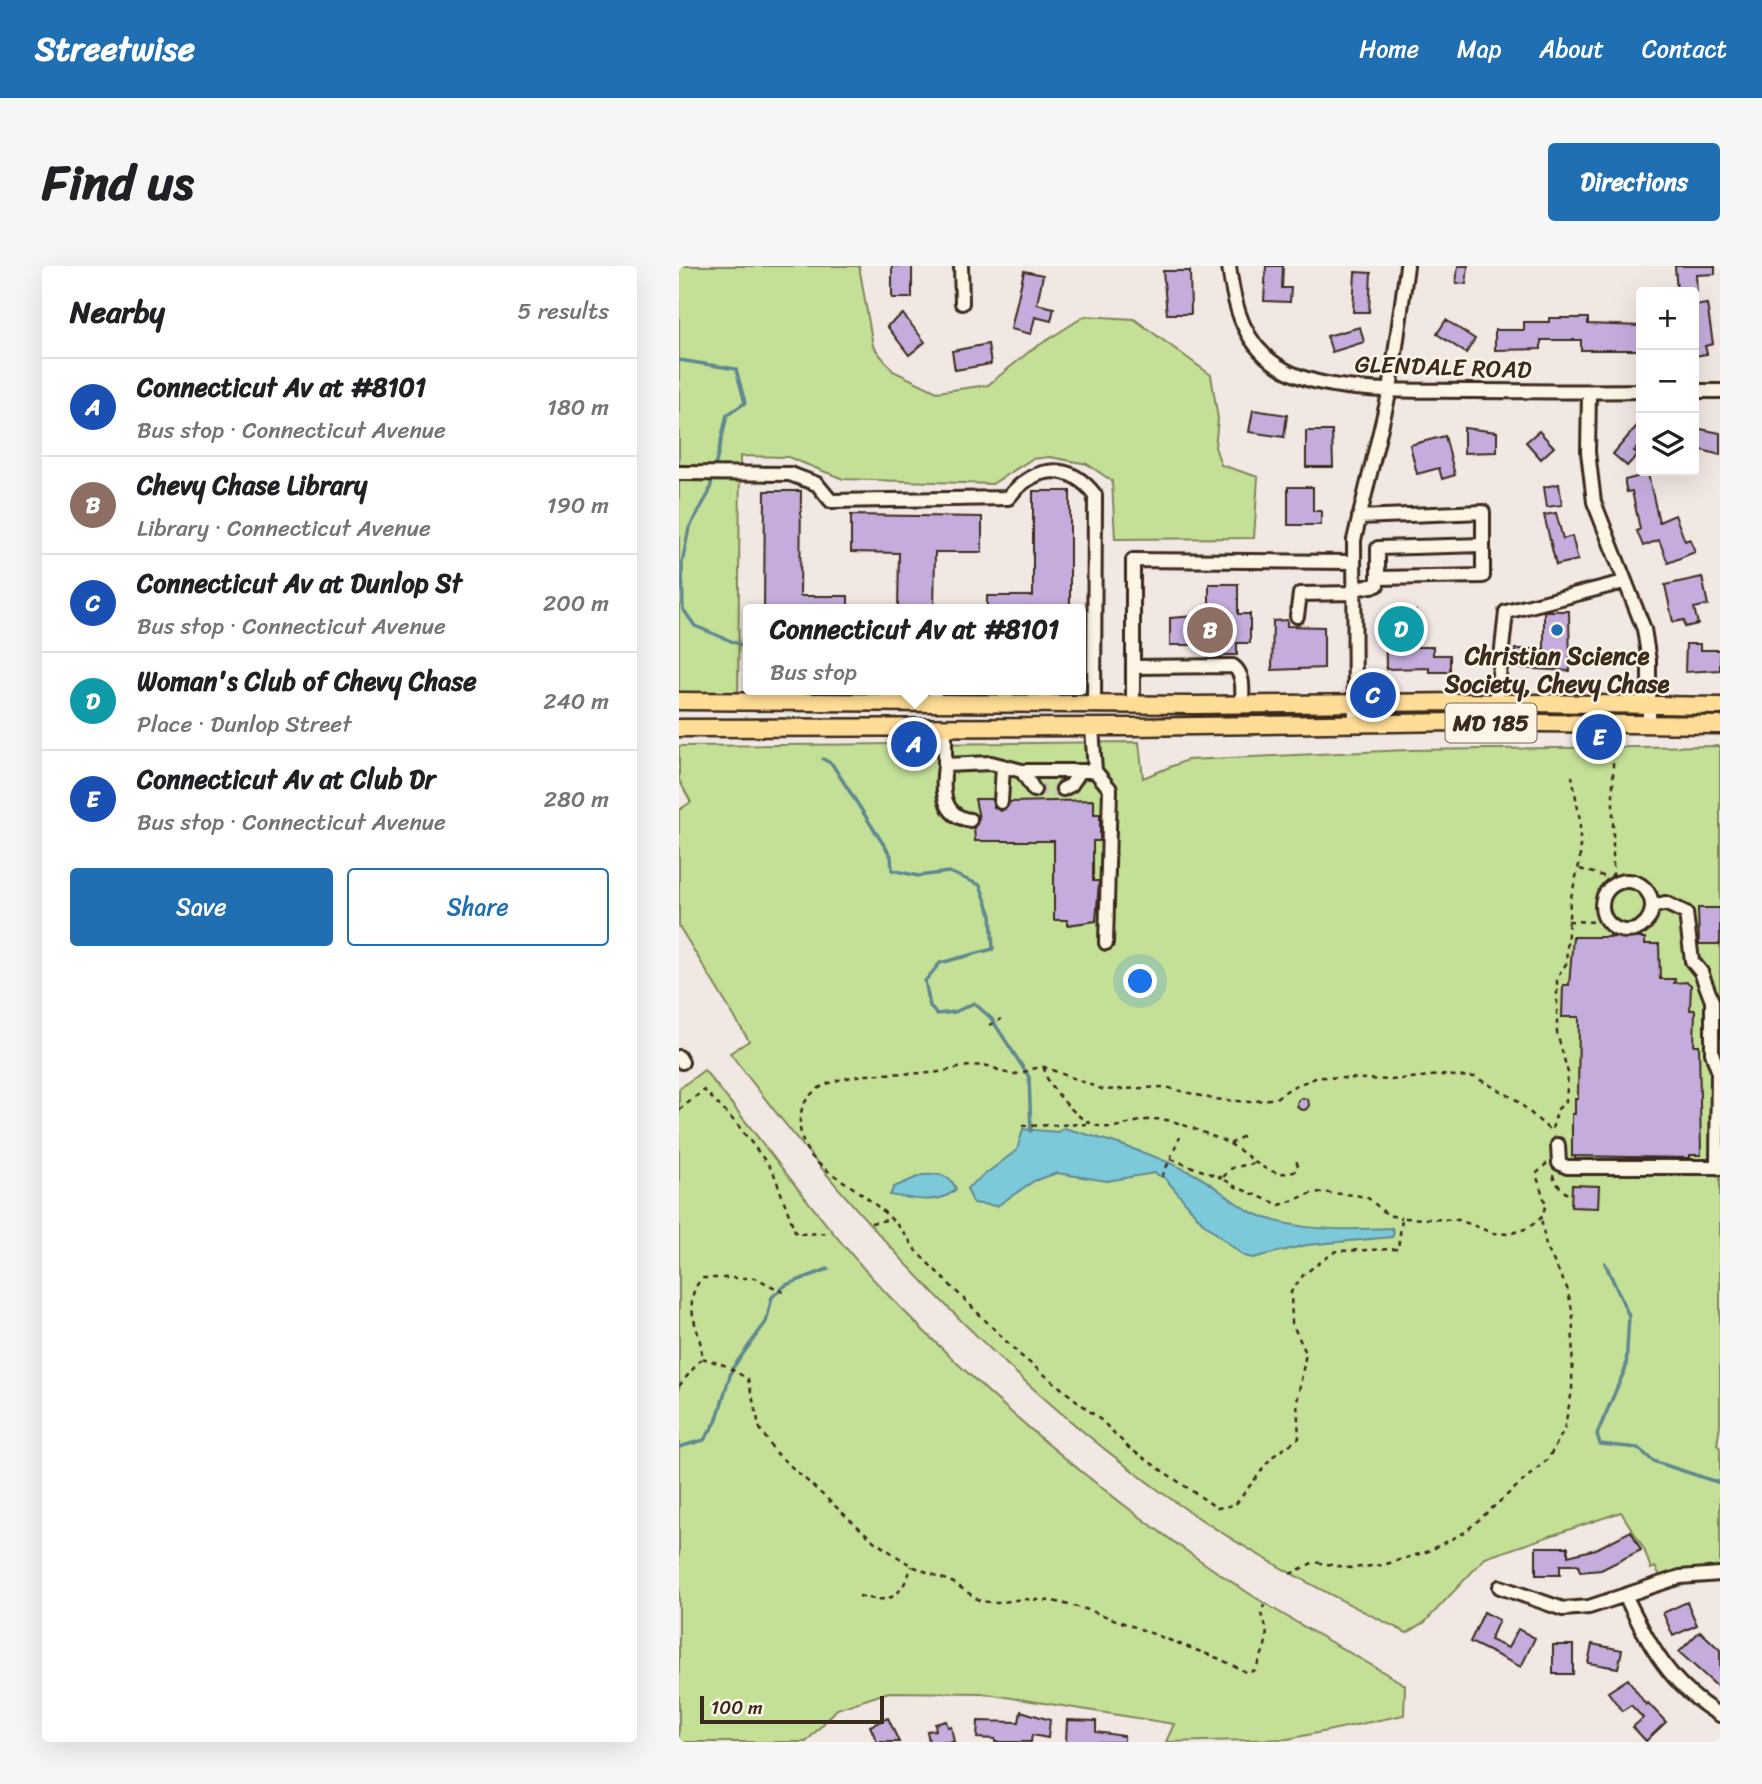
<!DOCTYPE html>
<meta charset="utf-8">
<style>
body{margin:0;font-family:Sriracha,sans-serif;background:#f6f6f6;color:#202124}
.controls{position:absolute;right:21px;top:21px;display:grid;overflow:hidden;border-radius:7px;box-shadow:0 7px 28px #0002}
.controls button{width:63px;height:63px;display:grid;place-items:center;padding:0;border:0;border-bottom:2px solid #e0e0e0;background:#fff;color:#202124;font:35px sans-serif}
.scale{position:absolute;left:21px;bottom:18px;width:184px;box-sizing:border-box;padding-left:7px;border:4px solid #3b2a1e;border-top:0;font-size:19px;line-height:24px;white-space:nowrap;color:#3b2a1e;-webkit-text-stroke:5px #fcf5e5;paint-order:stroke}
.you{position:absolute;left:462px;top:716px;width:24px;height:24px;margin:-18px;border:5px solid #fff;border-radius:50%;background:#1a73e8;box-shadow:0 0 0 10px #1a73e833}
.badge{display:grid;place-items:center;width:46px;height:46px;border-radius:50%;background:#1f6fb2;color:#fff;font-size:23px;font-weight:700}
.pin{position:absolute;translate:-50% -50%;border:4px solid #fff;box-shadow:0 2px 7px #0006}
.popup{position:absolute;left:64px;top:338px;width:343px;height:91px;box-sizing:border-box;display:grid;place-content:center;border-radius:7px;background:#fff;filter:drop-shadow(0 2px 5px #0005);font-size:23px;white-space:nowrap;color:#757577}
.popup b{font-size:26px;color:#202124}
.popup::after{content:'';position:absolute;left:50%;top:100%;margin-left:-14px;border:14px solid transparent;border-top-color:#fff}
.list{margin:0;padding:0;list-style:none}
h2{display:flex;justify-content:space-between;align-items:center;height:91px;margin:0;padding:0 28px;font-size:30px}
h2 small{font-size:23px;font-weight:400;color:#757577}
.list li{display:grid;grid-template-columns:46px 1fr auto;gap:21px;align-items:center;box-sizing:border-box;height:98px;padding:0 28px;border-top:2px solid #e0e0e0}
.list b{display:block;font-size:26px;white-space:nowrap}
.list p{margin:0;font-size:23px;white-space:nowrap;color:#757577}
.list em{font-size:23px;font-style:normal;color:#757577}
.actions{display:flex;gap:14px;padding:21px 28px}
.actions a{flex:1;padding:16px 0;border:2px solid #1f6fb2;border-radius:7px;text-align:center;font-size:24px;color:#1f6fb2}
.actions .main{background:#1f6fb2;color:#fff}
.icon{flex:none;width:38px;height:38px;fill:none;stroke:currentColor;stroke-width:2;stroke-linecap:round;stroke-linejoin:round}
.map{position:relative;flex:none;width:1041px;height:1476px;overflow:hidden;border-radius:7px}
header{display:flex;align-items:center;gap:42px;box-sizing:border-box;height:98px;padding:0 35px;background:#1f6fb2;color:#fff}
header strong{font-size:33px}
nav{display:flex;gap:38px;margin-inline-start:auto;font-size:24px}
.intro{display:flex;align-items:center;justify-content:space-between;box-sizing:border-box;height:168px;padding:0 42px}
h1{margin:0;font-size:49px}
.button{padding:18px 32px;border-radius:7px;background:#1f6fb2;color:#fff;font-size:24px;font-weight:700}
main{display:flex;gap:42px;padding:0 42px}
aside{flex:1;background:#fff;border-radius:7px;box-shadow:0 7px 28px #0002}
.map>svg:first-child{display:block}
.green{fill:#c4e097;stroke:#80855a;stroke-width:2}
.water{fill:#7bc9da;stroke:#61898f;stroke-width:2}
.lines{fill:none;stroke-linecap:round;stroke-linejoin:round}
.stream{stroke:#61898f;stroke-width:3.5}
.building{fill:#c4addc;stroke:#3b2a1e;stroke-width:2}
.minor-tunnel{stroke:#cdc1bc;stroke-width:12;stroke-dasharray:12 6;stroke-linecap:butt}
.minor-casing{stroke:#3b2a1e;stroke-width:18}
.major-casing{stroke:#3b2a1e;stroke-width:21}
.path{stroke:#3b2a1e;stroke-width:2.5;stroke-dasharray:5 5;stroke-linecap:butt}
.minor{stroke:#fcf5e5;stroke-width:12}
.major{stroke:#ffdd96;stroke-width:16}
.poi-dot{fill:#1f6fb2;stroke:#fcf5e5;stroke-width:2.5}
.labels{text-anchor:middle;stroke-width:5;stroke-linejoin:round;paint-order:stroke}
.shield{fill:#fcf5e5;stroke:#75675a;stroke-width:2}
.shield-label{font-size:23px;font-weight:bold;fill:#3b2a1e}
.street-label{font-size:24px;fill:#3b2a1e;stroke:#fcf5e5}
.poi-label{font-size:24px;font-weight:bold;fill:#3b2a1e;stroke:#fcf5e5}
</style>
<header>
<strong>Streetwise</strong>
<nav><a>Home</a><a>Map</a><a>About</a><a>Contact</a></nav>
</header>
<div class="intro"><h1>Find us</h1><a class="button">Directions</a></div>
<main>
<aside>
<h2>Nearby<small>5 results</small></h2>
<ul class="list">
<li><span class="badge" style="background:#1a4fb4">A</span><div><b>Connecticut Av at #8101</b><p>Bus stop · Connecticut Avenue</p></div><em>180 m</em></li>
<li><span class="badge" style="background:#8d6e63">B</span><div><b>Chevy Chase Library</b><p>Library · Connecticut Avenue</p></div><em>190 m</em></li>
<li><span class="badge" style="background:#1a4fb4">C</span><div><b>Connecticut Av at Dunlop St</b><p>Bus stop · Connecticut Avenue</p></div><em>200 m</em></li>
<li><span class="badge" style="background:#0f9aa8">D</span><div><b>Woman's Club of Chevy Chase</b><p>Place · Dunlop Street</p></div><em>240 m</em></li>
<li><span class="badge" style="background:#1a4fb4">E</span><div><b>Connecticut Av at Club Dr</b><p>Bus stop · Connecticut Avenue</p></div><em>280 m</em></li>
</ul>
<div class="actions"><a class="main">Save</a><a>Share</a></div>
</aside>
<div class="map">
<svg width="1041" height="1476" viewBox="0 0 1041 1476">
<rect width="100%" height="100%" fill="#f1e7e3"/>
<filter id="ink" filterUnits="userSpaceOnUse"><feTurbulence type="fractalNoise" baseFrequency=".0143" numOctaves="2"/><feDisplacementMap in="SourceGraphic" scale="14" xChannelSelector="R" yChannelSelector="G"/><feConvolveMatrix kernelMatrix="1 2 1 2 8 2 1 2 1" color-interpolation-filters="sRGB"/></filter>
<g filter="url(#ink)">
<path class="green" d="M0,0H180L194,80L214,105L258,126L309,119L351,85L406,50L455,53L532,109L539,153L536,181L542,199L579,211L575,272L436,273L433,215L408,198L371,191L353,193L313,218L164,213L109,191L61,190L59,436L0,435Z
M460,476L464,512L508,494L729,484L1041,480V1159L1038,1179L1041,1182V1308L985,1316L976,1301L972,1303L965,1283L942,1246L806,1292L746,1356L728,1367C646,1327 564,1284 489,1231C320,1110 176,953 51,787L70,775L0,660V544L12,536L0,514V480Z
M25,804C88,879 144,962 213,1033C320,1143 442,1244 571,1328C622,1361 675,1388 726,1419L725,1449L609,1473L487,1476L495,1458L302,1427L210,1426L158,1443L127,1476H0V823Z"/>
<path class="water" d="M385,862C430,874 471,887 511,906C534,916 552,936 574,947C616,966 668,964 713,962L715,967L713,971L628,979L574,992L565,990L523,956L486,912L475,907L428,915L378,907L355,915L318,940L294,937L288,922L338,884L344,863L379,866Z
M243,909C258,908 271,907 277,923C262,940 230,932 211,929L215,921Z"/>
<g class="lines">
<path class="stream" d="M0,94L57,103L66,137L48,149L30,227L10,262L3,297L4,343L16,360L69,382
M144,493L153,498L212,590L213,604L239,610L270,606L301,619L312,649L314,683L261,697L246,715L251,740L257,748L276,746L295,737L312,752L350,811L352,865
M926,997L950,1050L947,1101L918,1168L921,1178L959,1182L974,1195L1041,1217
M0,1181L25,1174L37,1156L53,1103L87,1056L93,1031L107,1019L149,1003"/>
</g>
<path class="building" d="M213,0H233V32H213Z
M587,0H604L603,22H612L611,36L585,35Z
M779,0H789L787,18L777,17Z
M996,0H1036V8L1017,9L1018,26H998Z
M345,5L364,9L358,38L375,42L372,55L356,51L352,68L332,63Z
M484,5H511L512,48H488Z
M676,6L692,7L690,46H674Z
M1028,38L1034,78L1026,80L1028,88L1015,90V40Z
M224,48L246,76L230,89L208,60Z
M870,52H909V58L962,60V84H902V74H862V83L816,84V64H845V56H870Z
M767,54L796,73L787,87L758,68Z
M681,61L685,76L653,86L648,70Z
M309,78L312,98L276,104L273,85Z
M574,144L608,149L605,171L570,166Z
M962,155V177L955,185L959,188L948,200L934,188Z
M785,162L818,166V186L785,187Z
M1017,162L1041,167V189L1015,182Z
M627,165H653L654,201H627Z
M860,165L875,181L862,193L847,176Z
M766,170L776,209L763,213L760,202L738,208L731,179Z
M969,208L980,256L996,249L1006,275L1011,273L1016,286L989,297L980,274L964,280L958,265L961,263L953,225L948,226L946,218V214Z
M880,218L883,239L868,241L865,221Z
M609,221H634V245H642V259H609Z
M86,225H122L121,330H169V343H85Z
M354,225H391V343H308V330H354Z
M877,247L884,273L893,270L899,294L877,299L865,249Z
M172,249L303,251V286H256L255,343H219L220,287L172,286Z
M1023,311L1029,339L1015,342L1019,358L1006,361L1005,354L994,356L986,319Z
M530,318H559V348H571V377H558V389H532V379H491V352L530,349Z
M737,345L738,381H754V389H771V406H750V402L707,403L706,346Z
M865,345H890L891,405L836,402V383H865Z
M608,354V360L645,361V402L593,404L594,355Z
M1007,378H1021V384H1041V404L1006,406Z
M296,533H313L315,541L322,545L331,536L415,534V548H421V575H414V615H420L417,655L388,659V654H375V575H296L295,561L300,552Z
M1019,642H1041V678H1020Z
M940,657H955L954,672H966V678H980L981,713H996L995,717L1008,716L1012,719L1011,744H1016L1015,779H1020L1022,889H1011V892L893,890V848H896V833H899L900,751H883L884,719H890L894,671H940Z
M618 838a6 6 0 1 1 12 0a6 6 0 1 1-12 0Z
M893,919L920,920L919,942L892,941Z
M952,1265L962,1284L922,1304L901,1306L899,1299H881V1309H857V1281H889V1290L917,1283Z
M1008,1336L1018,1359L994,1370L984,1347Z
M805,1346L820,1354L811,1374L829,1382L839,1363L856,1372L842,1401L791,1376Z
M1021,1365L1041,1384V1423L1000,1386Z
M913,1378L943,1384L939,1402L909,1397Z
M874,1379H894V1408H874Z
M949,1413L967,1439L969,1437L987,1456L967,1475L954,1461L964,1452L952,1439L943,1445L929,1426Z
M342,1445L371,1454L369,1472L353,1469L352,1476H316V1473L298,1472L299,1455L340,1456Z
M209,1452L220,1476H198L191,1460Z
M388,1454L417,1455V1466L445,1470V1476H387Z
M267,1455L269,1461L272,1460L275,1476H250L248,1465L257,1464L256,1458Z"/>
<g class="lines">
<path class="minor-tunnel" d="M355,524L384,523"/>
<g class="minor-casing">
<path id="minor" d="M282,0L283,37
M550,0C555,41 565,82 606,104C651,129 739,124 791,125C848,125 905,126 962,125
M1015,125H1041
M910,126L909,186L915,236L965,363L970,395V459
M0,207L111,208L138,218L152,235L329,232C355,200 389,194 416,229L415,438
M680,251L804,246V310L699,312V282L804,279
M674,323L698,319L699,312
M618,350L621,328L674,327
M454,401L554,400C566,409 563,425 563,439
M255,436L256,424
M817,437L827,346L945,316
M454,438V294L674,296
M676,457L675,274L711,124L728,0
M266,462V499L312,497L343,505H416L413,461
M266,499C263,522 262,550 291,554
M343,505L355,524
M416,505L431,523L427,677
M384,523L392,519L400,507
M322,536L324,500
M923 640a25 25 0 1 1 50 0a25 25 0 1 1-50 0Z
M974,641L986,637L1007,647L1013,695L1022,706L1033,735V787L1039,804L1038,896L1041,902
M0,791L3,796
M879,879L880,897L888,901H1040
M821,1321L884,1343L910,1341L1001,1311L1041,1308
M946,1329C971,1380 990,1419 1041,1449"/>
</g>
<g class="major-casing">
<path id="major" d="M0,435L515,439L781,436L1041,440
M0,462L451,461L777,456L1041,459"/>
</g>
<path class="path" d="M901,603L931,612
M889,655L920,656
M934,672C910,651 916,629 934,608V473
M310,759L322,753
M365,801C366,813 375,824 383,833C431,890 449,840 499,857C516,863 534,870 549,877C572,889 586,913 615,906L619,900L616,891
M0,844L25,824L58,858L94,905L117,968L151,967
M343,860L410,858
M873,863L879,843L887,835L889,807L878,767V711L887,698L891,635L901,595V554L893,510
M551,878L566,869
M492,893L543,912
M575,897L553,902L543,912L557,921L601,939L636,926L677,929L689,932L709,949L723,952
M868,897L857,908L867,939L862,952L849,962L830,968L814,967L780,954L723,952L719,983L657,985L625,1008L612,1026L613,1057L627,1087L618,1136L620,1172L593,1191L556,1239L538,1242L450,1182L423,1155L341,1089L237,985C222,958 198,939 173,921C156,909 140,902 128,884C123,876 120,863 121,853C125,800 213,809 250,807C269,806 289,797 309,800C317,802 325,808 334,808C345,808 353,801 365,801L425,824L486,821L534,833L571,836L597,832L613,821L639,811L712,814L761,809L796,811L836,833L873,866
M874,909L876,916L888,928
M483,911L501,871
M192,957L213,953
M23,1092L45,1099L69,1113L81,1163L96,1186L196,1276L233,1300L275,1317L301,1335L318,1337L344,1333L374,1335L410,1344L541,1393L569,1407L576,1404C586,1382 593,1370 582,1348L585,1339
M0,1120L23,1092C23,1062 0,1039 23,1012H77L108,1028
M611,1308L635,1296L672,1302L704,1299L750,1285L786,1266L869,1193L885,1164L893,1125L894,1048L888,1022L867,980L862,952
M180,1330C213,1338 221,1332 233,1300"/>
<use href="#minor" class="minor"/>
<use href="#major" class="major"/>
</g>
</g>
<circle class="poi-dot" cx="878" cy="364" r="7"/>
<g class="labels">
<rect class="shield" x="766.5" y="437.5" width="91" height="39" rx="5"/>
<g class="shield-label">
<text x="812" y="465">MD 185</text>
</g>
<g class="street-label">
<text transform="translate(764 101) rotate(2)" y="8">GLENDALE ROAD</text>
</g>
<g class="poi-label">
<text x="878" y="398">Christian Science<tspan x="878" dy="28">Society, Chevy Chase</tspan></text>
</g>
</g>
</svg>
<div class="controls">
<button>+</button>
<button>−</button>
<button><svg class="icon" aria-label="layers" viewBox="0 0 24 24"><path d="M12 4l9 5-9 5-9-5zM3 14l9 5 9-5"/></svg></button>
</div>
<div class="scale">100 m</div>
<div class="you"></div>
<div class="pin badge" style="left:235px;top:478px;background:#1a4fb4">A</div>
<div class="popup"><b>Connecticut Av at #8101</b>Bus stop</div>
<div class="pin badge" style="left:531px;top:364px;background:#8d6e63">B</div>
<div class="pin badge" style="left:694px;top:429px;background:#1a4fb4">C</div>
<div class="pin badge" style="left:722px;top:363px;background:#0f9aa8">D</div>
<div class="pin badge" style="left:920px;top:471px;background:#1a4fb4">E</div>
</div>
</main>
